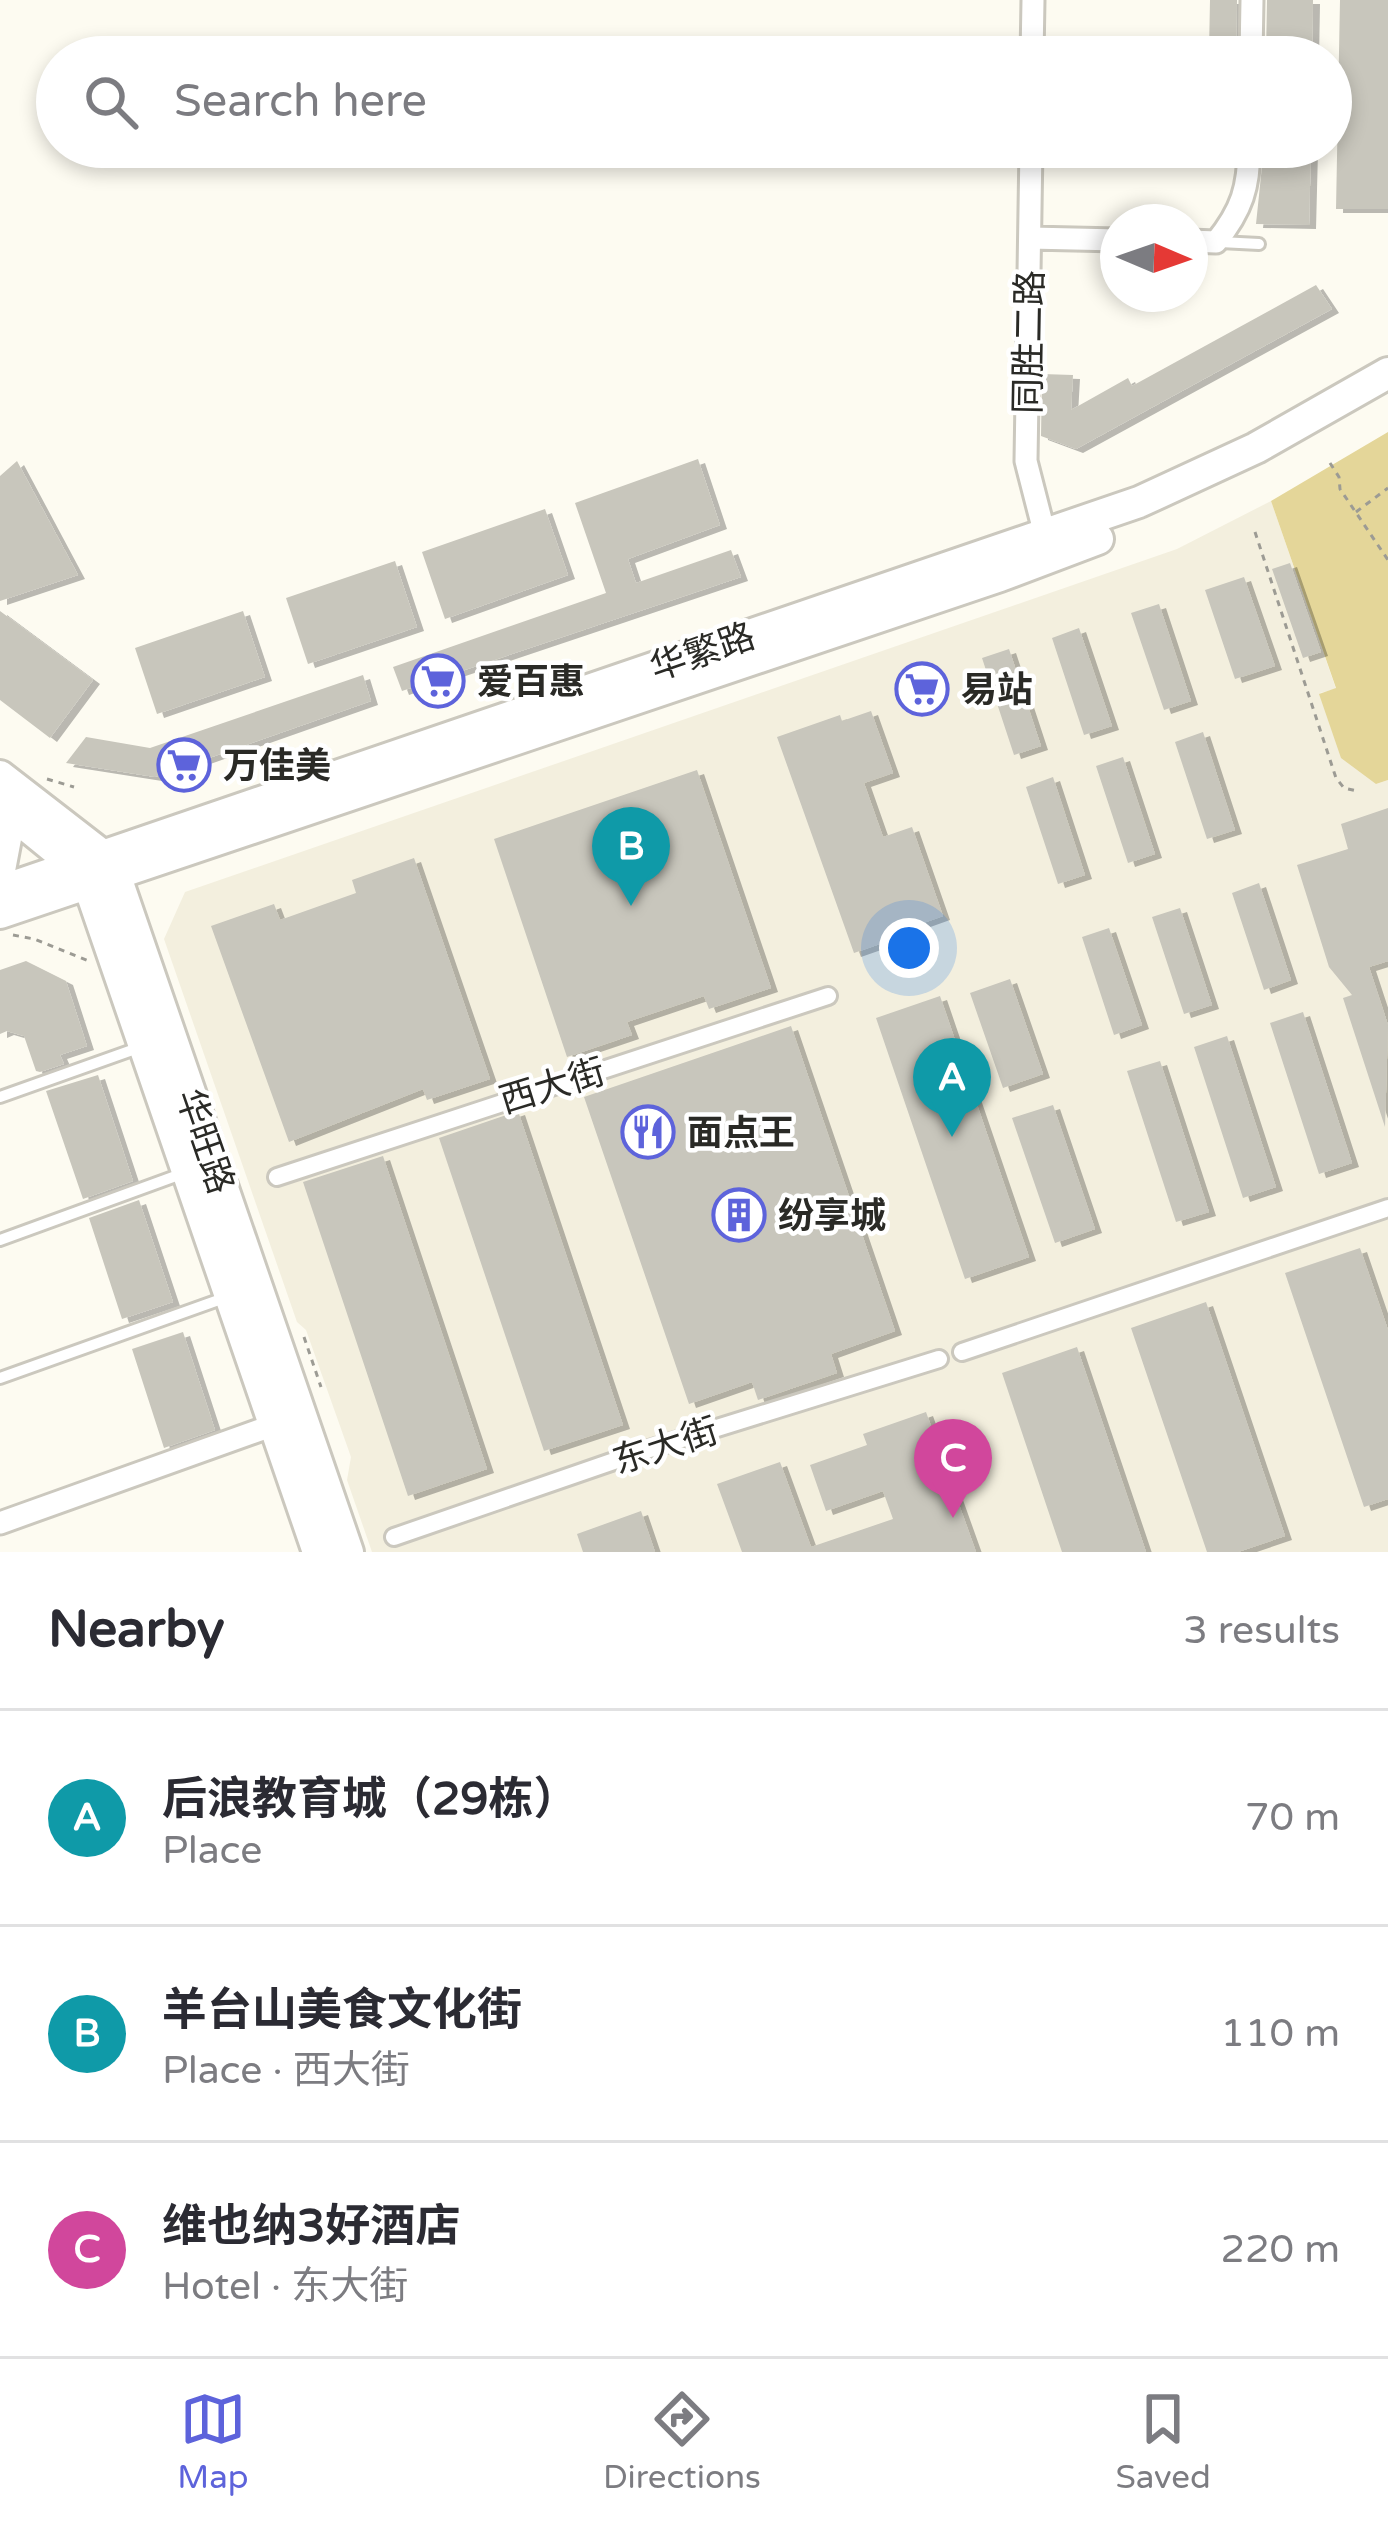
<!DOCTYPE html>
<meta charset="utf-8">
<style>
body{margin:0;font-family:"Varela Round","Noto Sans SC",sans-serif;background:#f2f2f3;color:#2b2b33}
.compass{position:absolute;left:1100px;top:204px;width:108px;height:108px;border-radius:50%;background:#fff;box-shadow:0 6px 18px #0003;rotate:92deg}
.you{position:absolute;left:909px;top:948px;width:42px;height:42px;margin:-30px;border:9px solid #fff;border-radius:50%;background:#1a73e8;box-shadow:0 0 0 18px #1a73e833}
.badge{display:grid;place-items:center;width:78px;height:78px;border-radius:50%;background:#5d63db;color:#fff;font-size:39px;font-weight:700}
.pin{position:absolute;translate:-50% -99px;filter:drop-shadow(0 3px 6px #0008)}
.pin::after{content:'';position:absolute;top:63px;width:42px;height:36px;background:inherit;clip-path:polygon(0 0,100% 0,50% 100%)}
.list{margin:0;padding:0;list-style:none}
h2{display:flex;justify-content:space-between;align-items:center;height:156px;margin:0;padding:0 48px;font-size:51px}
h2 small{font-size:39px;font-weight:400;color:#7c7c81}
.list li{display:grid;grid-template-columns:78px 1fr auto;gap:36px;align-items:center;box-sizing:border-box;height:216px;padding:0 48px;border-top:3px solid #e1e1e2}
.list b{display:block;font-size:45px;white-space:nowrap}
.list p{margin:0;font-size:39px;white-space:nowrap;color:#7c7c81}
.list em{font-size:39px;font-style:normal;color:#7c7c81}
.icon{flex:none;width:66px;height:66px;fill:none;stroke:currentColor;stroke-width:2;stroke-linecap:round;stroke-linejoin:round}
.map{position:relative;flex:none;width:1388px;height:1552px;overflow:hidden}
.search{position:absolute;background:#fff;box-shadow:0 6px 18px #0003;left:36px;right:36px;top:36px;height:132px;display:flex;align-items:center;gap:30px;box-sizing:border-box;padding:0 42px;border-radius:66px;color:#7c7c81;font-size:45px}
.sheet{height:804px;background:#fff}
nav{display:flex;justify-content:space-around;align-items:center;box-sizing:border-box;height:168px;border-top:3px solid #e1e1e2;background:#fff;font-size:33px;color:#7c7c81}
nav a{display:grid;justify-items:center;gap:6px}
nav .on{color:#5d63db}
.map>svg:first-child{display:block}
.built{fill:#f3efde}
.green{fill:#e4d699}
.building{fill:#c8c6bc;filter:url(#shadow)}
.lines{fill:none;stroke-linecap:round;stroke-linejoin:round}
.service-casing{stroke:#cbc8be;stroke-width:16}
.pedestrian-casing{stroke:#cbc8be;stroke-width:22}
.minor-casing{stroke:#cbc8be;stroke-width:27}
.secondary-casing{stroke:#cbc8be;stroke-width:36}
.path{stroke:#9c9b94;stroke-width:3;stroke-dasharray:6 6;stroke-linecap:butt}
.service{stroke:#fff;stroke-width:10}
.pedestrian{stroke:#fff;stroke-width:16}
.minor{stroke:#fff;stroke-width:21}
.secondary{stroke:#fff;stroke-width:30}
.labels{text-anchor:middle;stroke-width:9;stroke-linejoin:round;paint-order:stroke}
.street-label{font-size:36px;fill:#2a2a26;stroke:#fff}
.poi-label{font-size:36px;font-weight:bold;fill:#2a2a26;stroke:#fff;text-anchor:start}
</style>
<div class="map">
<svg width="1388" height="1552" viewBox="0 0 1388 1552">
<defs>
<filter id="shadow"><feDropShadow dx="7" dy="4" stdDeviation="0" flood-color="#0004"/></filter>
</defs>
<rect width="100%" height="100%" fill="#fdfbf1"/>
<path class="built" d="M1271,501L1336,689L1320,693L1376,784L1388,780V1552H372L347,1480L351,1457L306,1330L297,1322L164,939L185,892L1177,549Z"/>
<path class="green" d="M1388,432V780L1376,784L1341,758L1319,694L1336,688L1271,501Z"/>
<path class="building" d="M1210,0H1237L1236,51H1209Z
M1267,0H1313L1312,56L1266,55Z
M1340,0H1388V209H1336Z
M1264,147H1311L1309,225L1256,224Z
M1316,285L1332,309L1076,449L1041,436L1042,374L1073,375L1071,410L1128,378L1132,386Z
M698,459L720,525L628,559L636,583L731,550L741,577L402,691L393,667L606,593L575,503Z
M17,461L78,575L0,601V476Z
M545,509L568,575L445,619L422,552Z
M395,561L417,627L308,664L286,598Z
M1290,563L1321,652L1303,658L1272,569Z
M1244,577L1275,666L1235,679L1205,590Z
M1159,604L1191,701L1164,710L1131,613Z
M0,611L93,680L50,738L0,700Z
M243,611L265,677L157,714L135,648Z
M1079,628L1112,726L1084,735L1052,638Z
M1009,649L1041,746L1014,755L982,658Z
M363,675L371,701L155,777L66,763L86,737L150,748Z
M871,711L893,773L864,783L883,837L912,827L943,916L915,926L917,931L854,953L777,737L840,715L842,721Z
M1203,732L1235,830L1207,839L1175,742Z
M1123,757L1155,854L1128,863L1096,766Z
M697,770L771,988L709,1009L704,996L627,1022L632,1035L567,1057L494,839Z
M1053,777L1085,875L1058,884L1026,787Z
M1388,808V961L1369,967L1388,1025L1385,1127L1343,998L1352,995L1329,967L1297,865L1348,849L1341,824Z
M414,858L490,1079L427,1100L423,1089L289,1142L211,926L274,904L280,920L356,893L352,880Z
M1259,883L1291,980L1264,990L1232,893Z
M1180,908L1212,1005L1184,1014L1152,917Z
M1109,928L1142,1025L1114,1035L1082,937Z
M26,961L66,981L87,1046L60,1055L64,1064L40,1072L36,1071L24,1036L7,1031L0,1034V970Z
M1010,979L1043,1074L1003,1088L970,993Z
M940,996L1029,1257L965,1279L876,1018Z
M1303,1012L1352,1163L1319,1174L1270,1023Z
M791,1026L895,1331L831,1354L837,1373L758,1400L752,1382L689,1404L584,1097Z
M1227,1036L1276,1187L1243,1198L1194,1047Z
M1160,1061L1209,1212L1176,1222L1127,1071Z
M98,1075L133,1181L83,1199L46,1091Z
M1053,1105L1095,1229L1055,1243L1012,1118Z
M518,1111L623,1425L544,1451L439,1138Z
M383,1156L487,1469L408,1496L303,1182Z
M139,1200L173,1302L122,1319L89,1218Z
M1360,1248L1388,1330V1499L1364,1507L1285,1273Z
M1206,1302L1285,1536L1238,1552H1207L1131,1328Z
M183,1332L215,1430L164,1448L132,1349Z
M1077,1347L1146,1552H1062L1002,1373Z
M926,1412L976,1552H742L717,1484L780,1462L811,1547L893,1519L883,1491L826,1511L810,1465L867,1445L863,1434Z
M641,1511L655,1552H583L577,1534Z"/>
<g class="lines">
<g class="service-casing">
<path id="service" d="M1220,242L1259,244
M0,1097L138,1048
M0,1240L184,1173
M0,1378L227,1297"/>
</g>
<g class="pedestrian-casing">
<path id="pedestrian" d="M277,1177L828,996
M962,1352L1388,1208
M394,1537L643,1451L939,1359"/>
</g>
<g class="minor-casing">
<path id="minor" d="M1032,57L1033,0
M1251,57L1252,0
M1031,147L1026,461L1045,535
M1030,238L1118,240
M1190,241L1216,242C1242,210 1249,187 1249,147
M0,1523L274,1425"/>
</g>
<g class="secondary-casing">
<path id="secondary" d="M0,776L102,855L115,874L348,1552
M0,804L75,865L88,883L318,1552
M0,806L7,833L0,870
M0,891L1139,502L1256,448L1388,373
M0,913L1000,576L1098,539"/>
</g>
<path class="path" d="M1330,463L1339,477L1340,489L1388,560
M1356,512L1388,488
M1255,532L1336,778L1344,788L1357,791
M47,779L74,787
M13,935L34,939L89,961
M304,1337L321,1387"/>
<use href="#service" class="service"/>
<use href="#pedestrian" class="pedestrian"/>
<use href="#minor" class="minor"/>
<use href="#secondary" class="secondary"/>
</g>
<defs>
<g id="supermarket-ring" transform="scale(2.7)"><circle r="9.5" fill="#fff" stroke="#5d63db" stroke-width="1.5"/><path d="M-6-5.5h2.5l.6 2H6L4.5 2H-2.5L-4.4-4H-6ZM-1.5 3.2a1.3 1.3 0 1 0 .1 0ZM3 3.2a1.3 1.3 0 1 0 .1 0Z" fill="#5d63db"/></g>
<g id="restaurant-ring" transform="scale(2.7)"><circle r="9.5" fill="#fff" stroke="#5d63db" stroke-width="1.5"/><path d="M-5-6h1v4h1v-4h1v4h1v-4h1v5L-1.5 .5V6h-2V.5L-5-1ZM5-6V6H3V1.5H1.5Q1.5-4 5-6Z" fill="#5d63db"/></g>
<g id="building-ring" transform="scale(2.7)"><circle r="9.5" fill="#fff" stroke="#5d63db" stroke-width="1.5"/><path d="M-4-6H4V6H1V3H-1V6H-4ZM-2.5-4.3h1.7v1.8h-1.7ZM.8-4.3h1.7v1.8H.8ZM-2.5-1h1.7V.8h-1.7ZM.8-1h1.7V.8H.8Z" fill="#5d63db"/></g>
</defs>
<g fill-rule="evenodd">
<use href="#supermarket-ring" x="438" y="681"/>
<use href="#supermarket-ring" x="922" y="689"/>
<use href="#supermarket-ring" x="184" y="765"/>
<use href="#restaurant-ring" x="648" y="1132"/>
<use href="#building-ring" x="739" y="1215"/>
</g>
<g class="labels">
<g class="street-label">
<text transform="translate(1028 342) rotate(-89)" y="13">同胜二路</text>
<text transform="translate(702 651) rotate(-19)" y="13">华繁路</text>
<text transform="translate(552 1085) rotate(-17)" y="13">西大街</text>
<text transform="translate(206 1141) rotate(71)" y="13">华旺路</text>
<text transform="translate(665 1445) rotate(-18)" y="13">东大街</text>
</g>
<g class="poi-label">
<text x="477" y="694">爱百惠</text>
<text x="961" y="702">易站</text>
<text x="223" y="778">万佳美</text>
<text x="687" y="1145">面点王</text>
<text x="778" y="1228">纷享城</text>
</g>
</g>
</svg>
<svg class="compass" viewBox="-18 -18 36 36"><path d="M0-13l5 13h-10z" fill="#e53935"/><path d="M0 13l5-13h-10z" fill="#7c7c81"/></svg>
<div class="you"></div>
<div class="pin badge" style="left:952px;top:1137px;background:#0f9aa8">A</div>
<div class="pin badge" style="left:631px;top:906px;background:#0f9aa8">B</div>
<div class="pin badge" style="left:953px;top:1518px;background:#d1479c">C</div>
<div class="search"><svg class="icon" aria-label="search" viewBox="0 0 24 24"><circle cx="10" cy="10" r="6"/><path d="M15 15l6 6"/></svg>Search here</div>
</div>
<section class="sheet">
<h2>Nearby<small>3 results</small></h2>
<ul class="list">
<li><span class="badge" style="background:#0f9aa8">A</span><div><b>后浪教育城（29栋）</b><p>Place</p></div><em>70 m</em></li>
<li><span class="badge" style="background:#0f9aa8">B</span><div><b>羊台山美食文化街</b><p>Place · 西大街</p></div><em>110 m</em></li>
<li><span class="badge" style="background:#d1479c">C</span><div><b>维也纳3好酒店</b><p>Hotel · 东大街</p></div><em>220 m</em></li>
</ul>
</section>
<nav>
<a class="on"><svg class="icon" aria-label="map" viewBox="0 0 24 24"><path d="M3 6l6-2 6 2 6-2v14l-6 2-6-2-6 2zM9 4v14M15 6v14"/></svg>Map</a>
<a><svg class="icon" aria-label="directions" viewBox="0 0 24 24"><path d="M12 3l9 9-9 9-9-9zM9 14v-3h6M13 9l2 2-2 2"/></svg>Directions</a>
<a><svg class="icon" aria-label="saved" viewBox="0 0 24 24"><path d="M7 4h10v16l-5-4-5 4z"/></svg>Saved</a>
</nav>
